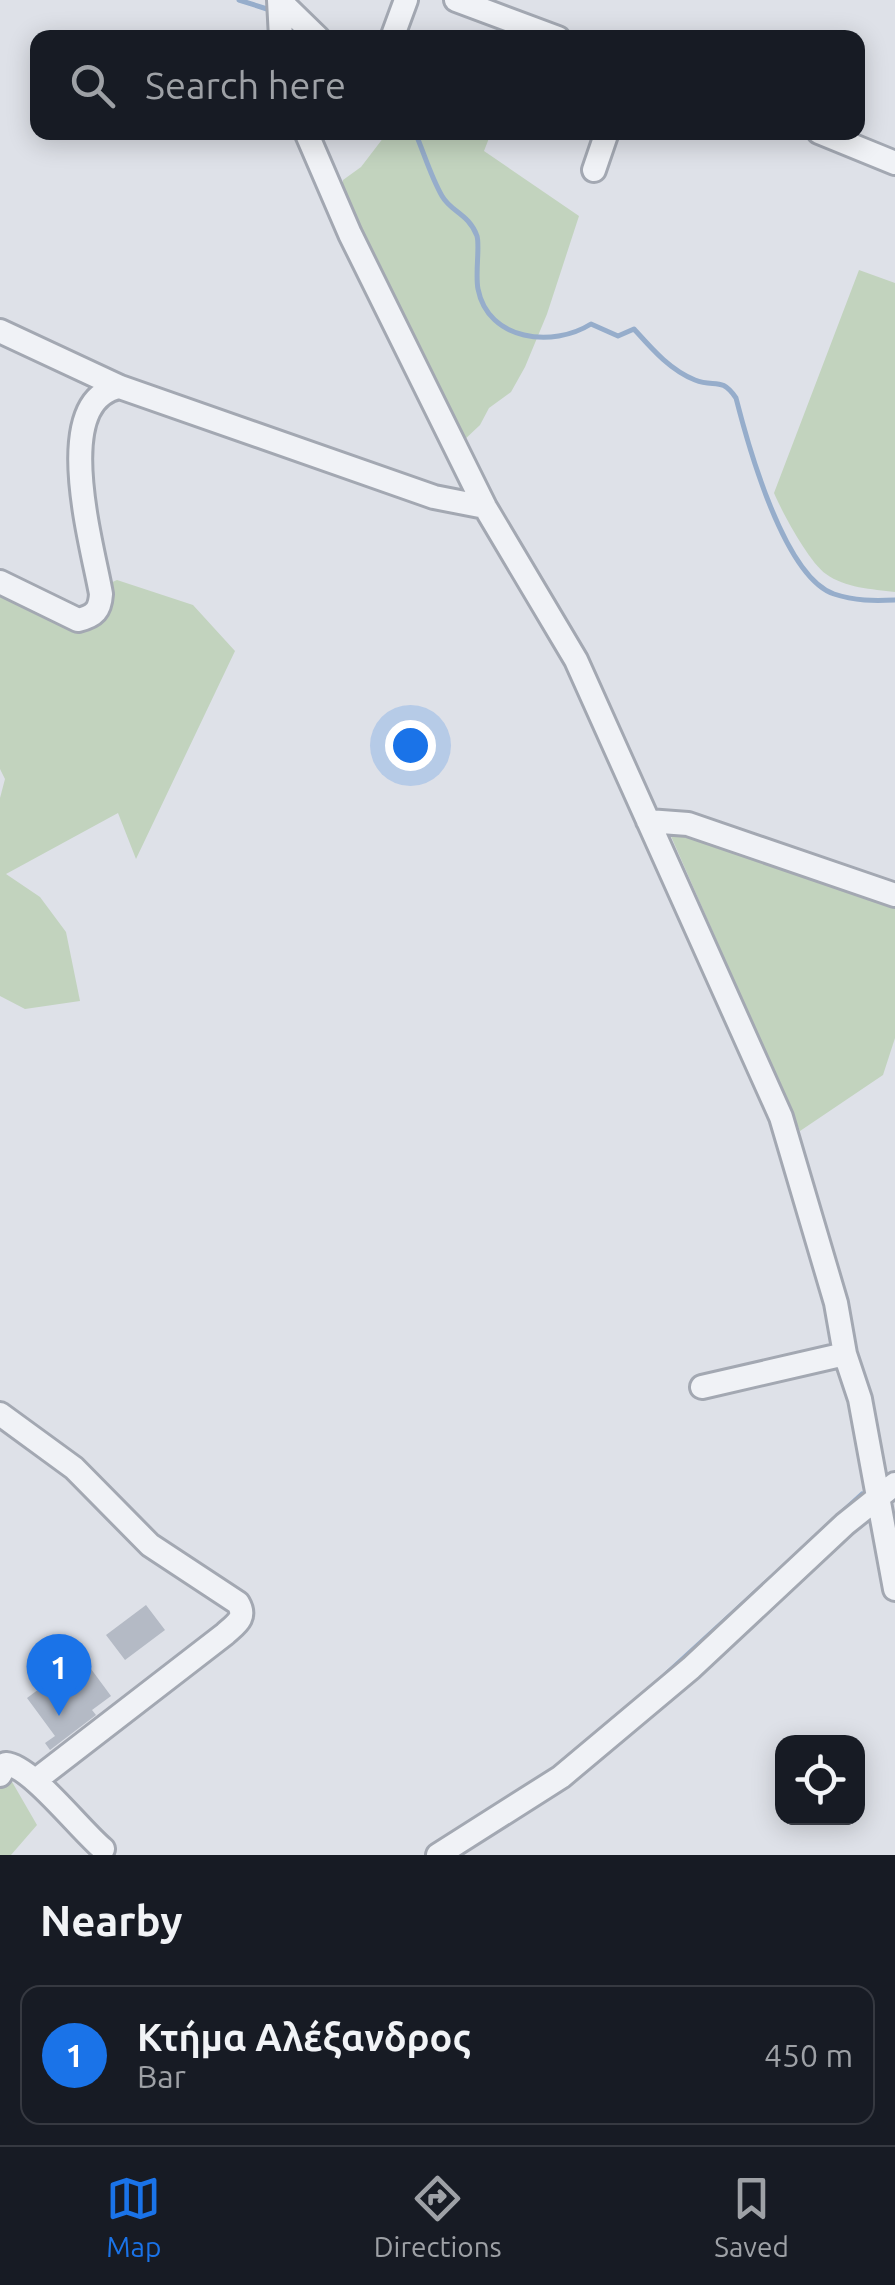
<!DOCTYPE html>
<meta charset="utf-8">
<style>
body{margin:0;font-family:Ubuntu,sans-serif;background:#20242c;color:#f1f3f6}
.controls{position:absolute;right:30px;bottom:30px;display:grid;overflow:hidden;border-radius:20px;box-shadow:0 5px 25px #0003}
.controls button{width:90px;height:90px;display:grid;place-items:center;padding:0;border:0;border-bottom:2px solid #363941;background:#171b24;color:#f1f3f6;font:50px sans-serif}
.you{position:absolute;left:410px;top:745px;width:35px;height:35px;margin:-25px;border:8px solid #fff;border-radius:50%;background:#1a73e8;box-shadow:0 0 0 15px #1a73e833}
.badge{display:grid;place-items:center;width:65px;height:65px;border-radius:50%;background:#1a73e8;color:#fff;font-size:32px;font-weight:700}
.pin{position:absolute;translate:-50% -82px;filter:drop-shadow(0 2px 5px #0008)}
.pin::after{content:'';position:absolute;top:52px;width:35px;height:30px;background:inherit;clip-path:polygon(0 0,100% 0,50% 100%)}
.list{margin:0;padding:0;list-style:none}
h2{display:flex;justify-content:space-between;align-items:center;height:130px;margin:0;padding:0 40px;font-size:42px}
h2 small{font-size:32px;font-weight:400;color:#9ea1a6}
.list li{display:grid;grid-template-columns:65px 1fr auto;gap:30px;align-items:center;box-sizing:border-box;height:140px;margin:0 20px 20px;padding:0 20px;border:2px solid #363941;border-radius:20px}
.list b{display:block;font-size:38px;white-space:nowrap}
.list p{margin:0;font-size:32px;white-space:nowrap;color:#9ea1a6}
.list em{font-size:32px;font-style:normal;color:#9ea1a6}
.icon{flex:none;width:55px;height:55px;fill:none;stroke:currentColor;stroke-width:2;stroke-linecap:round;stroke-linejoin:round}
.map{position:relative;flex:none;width:895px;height:1855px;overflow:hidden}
.search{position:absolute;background:#171b24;box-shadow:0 5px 25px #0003;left:30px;right:30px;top:30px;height:110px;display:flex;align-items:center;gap:25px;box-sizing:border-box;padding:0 35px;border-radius:20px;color:#9ea1a6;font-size:38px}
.sheet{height:290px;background:#171b24}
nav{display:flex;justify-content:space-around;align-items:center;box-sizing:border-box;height:140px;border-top:2px solid #363941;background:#171b24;font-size:28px;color:#9ea1a6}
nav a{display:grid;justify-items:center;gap:5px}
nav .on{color:#1a73e8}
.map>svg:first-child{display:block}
.green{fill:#c2d3be}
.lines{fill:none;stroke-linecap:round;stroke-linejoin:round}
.stream{stroke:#96adcb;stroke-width:5}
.building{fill:#b4bac5}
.minor-casing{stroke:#a3a8b2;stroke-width:28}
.minor{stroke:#f0f2f6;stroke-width:22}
</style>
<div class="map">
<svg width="895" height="1855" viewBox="0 0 895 1855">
<rect width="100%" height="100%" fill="#dee1e8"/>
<path class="green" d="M387,133H491L484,151L579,216L547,314L525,367L511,392L489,408L480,425L462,442L342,196L343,180L361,167Z
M859,270L895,283V592C872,589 845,588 826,574C809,562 782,512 774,493Z
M117,580L193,605L235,651L136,859L118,813L6,874L40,897L66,932L80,1001L25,1009L0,996V798L5,779L0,769V593L75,626L106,585Z
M683,831L895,907V1038L883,1075L800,1131L670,834Z
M0,1761L37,1825L11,1855H0Z"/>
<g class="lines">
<path class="stream" d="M239,0L267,9
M415,132C424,153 431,177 442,196C451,212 469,214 477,236C480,246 475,274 478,289C488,341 553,348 591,324L618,336L634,329C652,349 670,370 695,380C715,388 721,376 736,398C748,445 784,577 834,594C855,601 874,601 895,600
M841,1513L862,1494
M665,1675L771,1578"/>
</g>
<path class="building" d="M146,1605L165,1630L125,1660L106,1635Z
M77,1650L111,1696L92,1710L96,1715L50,1750L45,1743L55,1736L27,1698L47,1683L42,1676Z"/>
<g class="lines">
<g class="minor-casing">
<path id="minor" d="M279,0L318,38
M279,0L281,38
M456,0L558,38
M392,38L406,0
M306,132L350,234L485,507L576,660L781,1117L836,1303L845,1354L860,1399L895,1589
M819,132L895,163
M594,170L607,132
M0,331L120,387L434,497L485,507
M0,582L78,620C95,616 100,610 101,594C93,547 49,399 120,387
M648,821L688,824L895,895
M702,1387L845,1354
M0,1414L74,1468L150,1545L238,1603C247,1618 236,1624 225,1634L36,1780
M0,1775L6,1764C31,1766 79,1829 103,1849
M438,1855L561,1777L691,1668L845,1524L895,1484"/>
</g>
<use href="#minor" class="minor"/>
</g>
</svg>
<div class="controls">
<button><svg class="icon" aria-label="locate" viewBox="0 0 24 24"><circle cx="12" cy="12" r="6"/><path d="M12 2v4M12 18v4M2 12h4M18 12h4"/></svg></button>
</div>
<div class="you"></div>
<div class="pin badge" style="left:59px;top:1716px">1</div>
<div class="search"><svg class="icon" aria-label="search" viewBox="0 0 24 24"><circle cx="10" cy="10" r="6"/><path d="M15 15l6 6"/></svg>Search here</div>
</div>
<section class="sheet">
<h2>Nearby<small></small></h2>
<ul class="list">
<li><span class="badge">1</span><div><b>Κτήμα Αλέξανδρος</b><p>Bar</p></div><em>450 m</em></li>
</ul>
</section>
<nav>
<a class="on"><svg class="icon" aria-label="map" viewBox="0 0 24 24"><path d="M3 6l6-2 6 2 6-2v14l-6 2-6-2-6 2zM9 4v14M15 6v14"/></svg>Map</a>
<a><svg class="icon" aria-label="directions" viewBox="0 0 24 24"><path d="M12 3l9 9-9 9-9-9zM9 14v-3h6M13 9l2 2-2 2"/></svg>Directions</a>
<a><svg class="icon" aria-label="saved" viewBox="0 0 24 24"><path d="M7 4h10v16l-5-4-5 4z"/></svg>Saved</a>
</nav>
